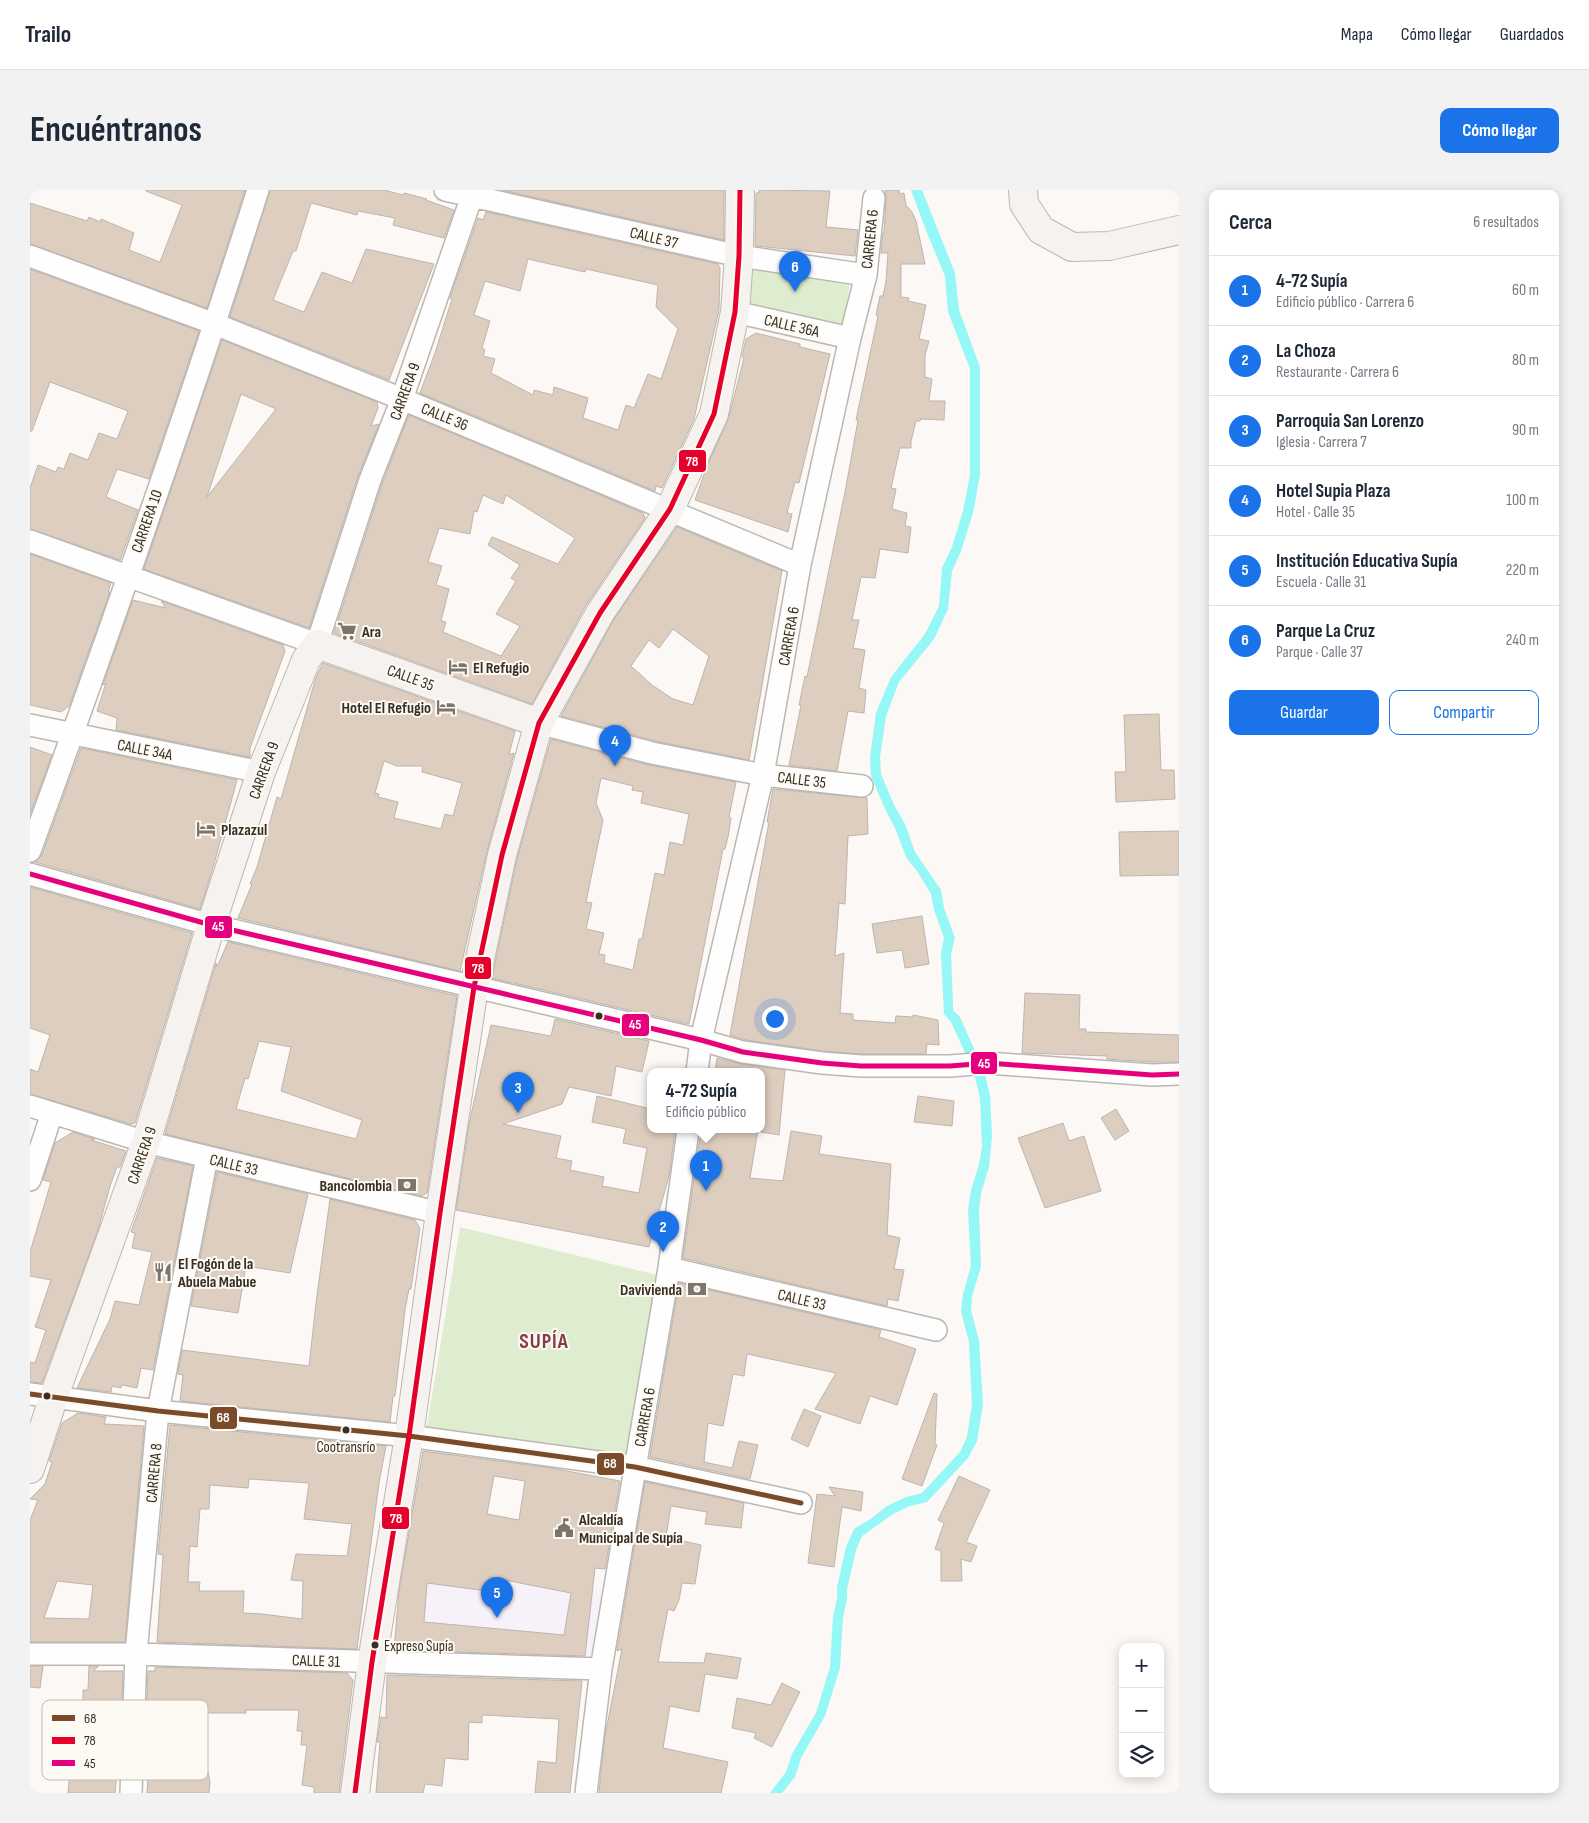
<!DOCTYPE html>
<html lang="es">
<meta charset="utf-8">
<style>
body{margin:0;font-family:"Sofia Sans Condensed",sans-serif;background:#f2f2f3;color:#1f2937}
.controls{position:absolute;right:15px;bottom:15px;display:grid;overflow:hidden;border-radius:10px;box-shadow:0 2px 12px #0003}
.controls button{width:45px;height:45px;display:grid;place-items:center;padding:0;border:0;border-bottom:1px solid #e0e1e3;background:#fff;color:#1f2937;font:25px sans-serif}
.you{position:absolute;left:744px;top:828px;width:18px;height:18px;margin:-12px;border:4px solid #fff;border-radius:50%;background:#1a73e8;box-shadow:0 0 0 8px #1a73e833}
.badge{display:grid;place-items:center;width:32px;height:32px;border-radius:50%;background:#1a73e8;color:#fff;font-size:16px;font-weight:700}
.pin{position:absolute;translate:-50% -41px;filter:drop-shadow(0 1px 2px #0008)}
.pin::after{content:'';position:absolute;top:26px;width:18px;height:15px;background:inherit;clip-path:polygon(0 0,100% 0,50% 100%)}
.popup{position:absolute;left:617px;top:878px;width:118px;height:65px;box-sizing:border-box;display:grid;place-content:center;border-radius:10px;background:#fff;filter:drop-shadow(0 1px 4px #0005);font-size:16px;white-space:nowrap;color:#747a83}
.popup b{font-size:19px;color:#1f2937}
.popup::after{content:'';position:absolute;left:50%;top:100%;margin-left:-10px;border:10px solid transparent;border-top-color:#fff}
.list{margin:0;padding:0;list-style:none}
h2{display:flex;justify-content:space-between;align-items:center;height:65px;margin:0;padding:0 20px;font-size:21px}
h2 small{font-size:16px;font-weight:400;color:#747a83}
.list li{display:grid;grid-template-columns:32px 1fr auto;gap:15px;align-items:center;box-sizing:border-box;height:70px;padding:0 20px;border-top:1px solid #e0e1e3}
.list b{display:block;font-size:19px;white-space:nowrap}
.list p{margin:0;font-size:16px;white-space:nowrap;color:#747a83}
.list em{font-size:16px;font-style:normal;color:#747a83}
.actions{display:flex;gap:10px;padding:15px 20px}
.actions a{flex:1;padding:11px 0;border:1px solid #1a73e8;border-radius:10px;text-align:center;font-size:18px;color:#1a73e8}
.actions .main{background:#1a73e8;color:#fff}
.icon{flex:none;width:28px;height:28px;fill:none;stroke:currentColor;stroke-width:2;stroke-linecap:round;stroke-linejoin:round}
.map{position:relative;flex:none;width:1149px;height:1603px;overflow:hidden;border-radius:10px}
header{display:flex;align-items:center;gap:30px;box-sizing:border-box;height:70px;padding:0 25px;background:#fff;border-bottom:1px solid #e0e1e3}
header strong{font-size:24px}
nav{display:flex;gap:28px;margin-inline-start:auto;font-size:18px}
.intro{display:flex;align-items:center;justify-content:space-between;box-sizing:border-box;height:120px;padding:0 30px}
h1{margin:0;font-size:35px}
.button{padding:12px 22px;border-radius:10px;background:#1a73e8;color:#fff;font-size:18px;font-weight:700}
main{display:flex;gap:30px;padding:0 30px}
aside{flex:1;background:#fff;border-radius:10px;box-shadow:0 2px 12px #0003}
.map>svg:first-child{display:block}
.education{fill:#f7f1f9}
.green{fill:#deedd0}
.water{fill:#95f7f6}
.building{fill:#decec0;stroke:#bcb5b0;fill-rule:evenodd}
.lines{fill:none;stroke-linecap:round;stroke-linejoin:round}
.minor-casing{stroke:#bcb7b0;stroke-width:24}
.secondary-casing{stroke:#bcb7b0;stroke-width:30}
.minor{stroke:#fefefe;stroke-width:21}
.secondary{stroke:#f6f2f0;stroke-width:28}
.bus-1-casing{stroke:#fdf9f3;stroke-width:9}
.bus-2-casing{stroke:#fdf9f3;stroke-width:9}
.bus-3-casing{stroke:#fdf9f3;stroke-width:9}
.bus-1{stroke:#7a4b2a;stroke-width:5}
.bus-2{stroke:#e4002b;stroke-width:5}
.bus-3{stroke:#e5007d;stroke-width:5}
.bus-dot{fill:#372f23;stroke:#fdf9f3;stroke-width:2}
.labels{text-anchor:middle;stroke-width:4;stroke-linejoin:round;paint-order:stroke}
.bus-label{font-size:15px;fill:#372f23;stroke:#fdf9f3}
.street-label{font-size:16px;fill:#372f23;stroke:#fdf9f3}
.poi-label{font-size:16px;font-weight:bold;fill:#372f23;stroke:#fdf9f3;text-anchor:start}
.district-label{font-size:21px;font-weight:bold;letter-spacing:1px;fill:#843b44;stroke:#fdf9f3}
.key{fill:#fdf9f3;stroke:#c2bcb5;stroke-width:1}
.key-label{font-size:14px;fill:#372f23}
.line-badge{stroke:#fdf9f3;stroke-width:2}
.badge-label{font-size:14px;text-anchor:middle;font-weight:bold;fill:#fff}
</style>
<header>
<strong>Trailo</strong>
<nav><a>Mapa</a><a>Cómo llegar</a><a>Guardados</a></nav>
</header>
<div class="intro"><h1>Encuéntranos</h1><a class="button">Cómo llegar</a></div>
<main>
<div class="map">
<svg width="1149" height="1603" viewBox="0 0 1149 1603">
<rect width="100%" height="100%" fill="#fbf8f5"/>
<path class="education" d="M372,1389L572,1398L561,1469L364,1457Z"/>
<path class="green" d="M714,70L821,86L812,141L712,118Z
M430,1037L631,1086L599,1268L396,1242Z"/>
<path class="water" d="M881,0H892L925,83L929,120L950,177V285L943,323L931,361L922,381L918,419L904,449L869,492L856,526L850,567L851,584L864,615L875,634L885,662L911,700L914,718L925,748L921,764L923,814V820L930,827L955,884L960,906L962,946L959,977L951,1003L949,1020L951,1077L942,1106L941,1120L949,1151L953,1214L947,1251L938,1268L897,1312L880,1316L863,1324L832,1346L826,1360L817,1399V1410L813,1428L810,1478L795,1526L771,1568L765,1587L752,1603H740L756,1582L762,1564L786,1523L800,1477L803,1427L807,1409V1397L816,1357L824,1339L842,1328L857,1316L876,1307L892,1303L930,1262L937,1247L942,1214L939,1152L931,1121L933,1104L941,1076L938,1019L941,1001L949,974L952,957L950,908L945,887L933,858L921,832L914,824L911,763L914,748L904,720L901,704L887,681L876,667L865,638L855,619L841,586L840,567L846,523L861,487L895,444L909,416L912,378L922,357L933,321L940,285V179L918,122L915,86L897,43Z"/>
<path class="building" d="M116,0H215L177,118L0,54V13L57,31L59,27L70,32L71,29L104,43L99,60L130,72L152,15L116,1Z
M240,0H354L373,5L374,3L397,9L396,10L424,20L414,48L363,35L365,28L328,21L327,25L281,13L266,61H263L243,110L274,122L292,82L322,93L336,59L404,74L359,190L200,127Z
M472,0H694V50Z
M729,0L800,1L796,37L828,40L825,66L726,56L725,54L726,3H729Z
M855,0H869L870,4L874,3L876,15L882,22L886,31L895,74H871V107L879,108L878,111L896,115L889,149L899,151L895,165V187L902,189L899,211H915L914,230L891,229L890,231H886L881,251V258H870L861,298L866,299L862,319L877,323L875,336L881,337L878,363L850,359L845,388L831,387L822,430H829L823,458L835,460L829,498L836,500L834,523L818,521L807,581L759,575L771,515H769L775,486L777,487L816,297L828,230H826L848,126L846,125L850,106H853L856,91L858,63H851L853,43H854L856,9Z
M456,22L688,74L690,78L689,120L664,229L632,298L626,296L625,301L390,203L405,163L422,109L420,108L448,28L453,30ZM498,69L555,82L556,79L628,95L626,117L648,139L631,189L618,184L604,218L596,215L588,240L553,228L558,208L524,197L523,205L504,200L503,205L461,183L465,169L453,166L455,160L452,158L460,131L444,125L455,91L490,101Z
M0,79L169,141L119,289L87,279L76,307L108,320L90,370L0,339V298L8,275L26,282L28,277L34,279L40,263L58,270L69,243L87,249L98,221L20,192L2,241H0Z
M726,143L770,154V157L800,164L769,293L765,292L757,323L762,324L758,342L665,310L677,276L699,227L714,168L712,167L716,149Z
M192,150L347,212L348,218L341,236L349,234L328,286L279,438L114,379ZM211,204L246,219L177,307Z
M379,225L613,323L615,328L556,415L502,514L304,443L352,294ZM453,305L473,314L476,305L545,348L528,374L462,347L458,355L490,375L481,388L486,391L466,424L490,436L471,466L413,442L416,432L411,431L419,399L406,395L412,376L398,372L409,338L440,344L444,321L447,322Z
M647,337L752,381L719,570L625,551L531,526L583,431ZM643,439L679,466L663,515L643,509L622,495L601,476L619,450L629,458Z
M0,364L81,393L78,402H80L39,516L31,522L0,515Z
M103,410L136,418L131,411L253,455L255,461L220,558V567L86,540L87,528L67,521L76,493L73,495Z
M293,473L485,541L479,565L484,563L457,661L430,781L208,728L222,694H220L227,677L247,607L251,609L286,487ZM354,571L367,576H393L392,582L432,593L423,626L415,624L411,639L364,628L368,612L348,607L349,604L345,603Z
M1129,524L1131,580H1144L1145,609L1086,612L1085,582H1096L1094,525Z
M521,549L619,575L706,592L699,627L701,628L698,647L695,659H693L659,834L462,788L487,669ZM571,588L603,596L602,600L613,602L611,613L659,624L653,655L640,652L634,685L625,683L612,749H609L603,780L574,773L575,765L569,764L574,743L556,739L562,713L556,712L573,630L566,613Z
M0,557L22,565L0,624Z
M51,558L207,590L184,674L170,719L5,672L12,665Z
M743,599L837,608L838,644L818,646L815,714L809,713L805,766L814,763L810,823L823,824V830L865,833L866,826L883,827V825L908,830L909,855L897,854L896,864H831L793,861L716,850L700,845L739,632H737Z
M1149,641V685L1090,686L1089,642Z
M0,697L162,743L105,933L101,934L0,904V879L8,882L20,845L0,838Z
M892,726L899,774L875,778L872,760L847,763L842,734Z
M198,752L427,806L397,1003L391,1006L135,944L186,773L187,777ZM229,851L261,857L251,901L332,930L326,949L206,919L215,888L218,889Z
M995,803L1050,805L1049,839H1056V842L1149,845V872H1122L1077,869V866L992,863Z
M525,829L619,851L612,882L586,876L581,906L539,897L532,914L473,934L531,946L526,968L542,971L540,980L574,987L572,996L609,1003L617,958L593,953L596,939L562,932L567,906L621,919V940H645L639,986L619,1057L426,1020L439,934L461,835L521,846Z
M687,868L711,874L755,880L749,945L731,942V882H685Z
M888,906L924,911L922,936L884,932Z
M1086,919L1099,941L1085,950L1071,928Z
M1033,933L1039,951L1054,946L1071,1001L1015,1018L988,948Z
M671,940H728L720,988L753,991L761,941L792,946L789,964L861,974L857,1045L870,1048L864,1079L874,1080L868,1111L858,1109L857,1116L653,1068Z
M43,942L65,949L61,950L96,961L90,977H87L81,993L67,1043L12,1193L0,1192V1172L5,1173L16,1140L5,1137L21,1090L0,1086V1062L21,992L13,990L25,953Z
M127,968L163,976L123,1180L111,1178L107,1198L92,1195L91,1198L82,1196L81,1202L47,1198L80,1129L85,1111L109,1115L122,1062L102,1058L105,1043L101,1042Z
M187,982L278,1004L260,1083L216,1076L208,1123L161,1116Z
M300,1009L385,1030L390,1038L381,1099H379L375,1120L365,1206H363L360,1232L150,1211L153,1185L148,1184L152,1160L279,1176L286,1113Z
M649,1093L851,1140L849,1147L886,1159L867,1215L840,1206L830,1234L785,1219L806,1183L717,1164L714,1186L703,1184L693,1236L678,1233L674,1272L702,1278L709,1251L728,1255L720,1289L620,1267Z
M904,1203L907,1204L905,1254L907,1255L892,1296L872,1289Z
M774,1219L791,1226L778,1257L761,1249Z
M48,1223L76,1227L74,1234L114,1236L95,1452H0V1330L8,1310L0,1309L15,1294L22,1272L19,1271L32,1233ZM27,1391L63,1395L59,1429L14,1428Z
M140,1235L356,1256L349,1293L327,1459L127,1452L133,1365L128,1364ZM219,1289L279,1293L274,1329L322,1334L317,1366L266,1364L261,1390L273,1391L272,1429L232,1424L213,1423L214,1401H169L170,1392H158L160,1356L167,1357L170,1319H179L180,1295L218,1298Z
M393,1261L521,1278L590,1291L575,1379L565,1378L555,1466L364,1460L369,1401ZM464,1286L495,1291L489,1330L457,1324ZM459,1387L541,1403L534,1445L394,1432L397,1393L457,1401Z
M929,1286L960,1300L936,1352L947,1356L941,1372L931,1369L932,1391H911V1361L905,1359L914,1333L908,1330Z
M615,1292L714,1313L711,1338L675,1334L677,1322L641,1316L636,1347L671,1355L665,1394L652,1393L649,1410L644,1421L638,1419L628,1472L674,1473L676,1463L711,1468L707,1489L675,1484L669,1522L640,1516L633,1558L698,1572L691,1603H569L575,1546L592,1459L587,1461Z
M799,1297L833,1302L831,1321L812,1317L804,1377L778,1373L787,1304L805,1306Z
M0,1476H13L10,1498L0,1497Z
M59,1476H69L63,1481H93L91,1538L85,1603H38L42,1560H52L55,1516L53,1515V1500H58Z
M125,1477L317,1483L323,1490L309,1603H284V1597L272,1595L277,1555H271L272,1541H267L269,1520H216V1523H164L180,1591L179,1603H117L120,1552L115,1550L118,1481H125Z
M357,1485L552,1491L540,1603H505L508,1571L526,1573L529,1529L452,1525V1533L439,1532L438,1570L415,1568L412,1596L395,1594L393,1603H346L350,1552H347L351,1527L356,1528Z
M752,1493L770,1502L742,1557L724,1548L726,1543L702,1538L707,1508L741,1515Z"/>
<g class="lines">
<g class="minor-casing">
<path id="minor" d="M415,0L709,66L836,85
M0,66L185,134L372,209L770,375
M705,122L820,148
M0,351L287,454L340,290L372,209L444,0
M509,533L622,563L733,585L832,596
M0,535L231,582
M0,661C80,442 157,222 228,0
M0,684L181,735L671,850L713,862L792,873L831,876H920L958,873L1122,885L1149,884
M667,882L671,850L733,585L770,375L820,148L836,85L844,8
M0,916L116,952L410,1023
M0,990L22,923
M639,1078L906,1140
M0,1204L128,1221L379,1246L605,1277L771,1313
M0,1464H106L571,1479
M101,1603L106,1464L128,1221L177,967
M556,1603L571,1479L639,1078L658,940"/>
</g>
<g class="secondary-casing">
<path id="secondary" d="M993,0L994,14L1011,40L1042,57L1079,56L1149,40
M0,1279L24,1206L116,952L181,735L231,582L276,470L287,454L509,533
M325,1603L342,1472L379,1246L410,1023L444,797L472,665L509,533L570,423L640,319L684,224L705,122L709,66L710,0"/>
</g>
<use href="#minor" class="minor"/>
<use href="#secondary" class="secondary"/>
<g class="bus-1-casing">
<path id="bus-1" d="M0,1204L128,1221L379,1246L605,1277L771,1313"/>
</g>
<g class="bus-2-casing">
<path id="bus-2" d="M325,1603L342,1472L379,1246L410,1023L444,797L472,665L509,533L570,423L640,319L684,224L705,122L709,66L710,0"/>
</g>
<g class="bus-3-casing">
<path id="bus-3" d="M0,684L181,735L671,850L713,862L792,873L831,876H920L958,873L1122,885L1149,884"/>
</g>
<use href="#bus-1" class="bus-1"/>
<use href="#bus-2" class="bus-2"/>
<use href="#bus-3" class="bus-3"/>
</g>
<defs>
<g id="supermarket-bare" transform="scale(1.5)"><path d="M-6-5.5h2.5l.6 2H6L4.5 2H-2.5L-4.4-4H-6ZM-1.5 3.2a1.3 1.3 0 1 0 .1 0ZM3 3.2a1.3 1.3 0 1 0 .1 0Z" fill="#7c756c" stroke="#fdf9f3" stroke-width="2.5" paint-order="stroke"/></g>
<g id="hotel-bare" transform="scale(1.5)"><path d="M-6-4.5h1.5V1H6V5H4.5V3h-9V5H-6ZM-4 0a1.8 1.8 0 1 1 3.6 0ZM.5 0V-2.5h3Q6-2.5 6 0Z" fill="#7c756c" stroke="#fdf9f3" stroke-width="2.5" paint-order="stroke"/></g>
<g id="bank-bare" transform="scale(1.5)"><path d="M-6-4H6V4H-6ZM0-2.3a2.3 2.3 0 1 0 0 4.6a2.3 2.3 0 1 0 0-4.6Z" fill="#7c756c" stroke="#fdf9f3" stroke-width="2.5" paint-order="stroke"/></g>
<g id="restaurant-bare" transform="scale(1.5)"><path d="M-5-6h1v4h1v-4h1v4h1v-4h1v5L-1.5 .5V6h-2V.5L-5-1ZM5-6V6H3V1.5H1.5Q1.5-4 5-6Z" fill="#7c756c" stroke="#fdf9f3" stroke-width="2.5" paint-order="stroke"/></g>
<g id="civic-bare" transform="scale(1.5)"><path d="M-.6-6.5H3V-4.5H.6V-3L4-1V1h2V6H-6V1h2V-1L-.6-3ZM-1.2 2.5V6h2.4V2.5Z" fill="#7c756c" stroke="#fdf9f3" stroke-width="2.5" paint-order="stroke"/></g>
</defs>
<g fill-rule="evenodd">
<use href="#supermarket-bare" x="317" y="441"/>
<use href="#hotel-bare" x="428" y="477"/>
<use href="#hotel-bare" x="416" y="517"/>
<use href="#hotel-bare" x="176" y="639"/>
<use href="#bank-bare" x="377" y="995"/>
<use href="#restaurant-bare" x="133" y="1082"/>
<use href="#bank-bare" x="667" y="1099"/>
<use href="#civic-bare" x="534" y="1338"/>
</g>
<g class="bus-dot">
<circle cx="569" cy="826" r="4.5"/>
<circle cx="17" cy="1206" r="4.5"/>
<circle cx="316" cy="1240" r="4.5"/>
<circle cx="345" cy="1455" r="4.5"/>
</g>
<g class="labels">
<g class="bus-label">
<text x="316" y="1262">Cootransrío</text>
<text x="354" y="1461" text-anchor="start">Expreso Supía</text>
</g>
<g class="street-label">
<text transform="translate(624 47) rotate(13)" y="6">CALLE 37</text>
<text transform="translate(839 49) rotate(-84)" y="6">CARRERA 6</text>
<text transform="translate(762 135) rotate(13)" y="6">CALLE 36A</text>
<text transform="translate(374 201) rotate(-70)" y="6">CARRERA 9</text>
<text transform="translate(415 226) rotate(22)" y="6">CALLE 36</text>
<text transform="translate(116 331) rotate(-71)" y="6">CARRERA 10</text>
<text transform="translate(758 446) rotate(-80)" y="6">CARRERA 6</text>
<text transform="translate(381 487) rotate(20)" y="6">CALLE 35</text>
<text transform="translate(115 559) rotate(11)" y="6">CALLE 34A</text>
<text transform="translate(233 580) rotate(-70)" y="6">CARRERA 9</text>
<text transform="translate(772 589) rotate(7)" y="6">CALLE 35</text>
<text transform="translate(111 965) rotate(-71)" y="6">CARRERA 9</text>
<text transform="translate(204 974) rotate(13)" y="6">CALLE 33</text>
<text transform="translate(772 1109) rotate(13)" y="6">CALLE 33</text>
<text transform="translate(614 1227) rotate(-80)" y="6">CARRERA 6</text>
<text transform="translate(123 1283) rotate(-85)" y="6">CARRERA 8</text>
<text transform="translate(286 1470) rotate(2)" y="6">CALLE 31</text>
</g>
<g class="poi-label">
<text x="332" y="447">Ara</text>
<text x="443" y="483">El Refugio</text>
<text x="401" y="523" text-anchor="end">Hotel El Refugio</text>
<text x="191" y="645">Plazazul</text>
<text x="362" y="1001" text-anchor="end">Bancolombia</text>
<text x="148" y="1079">El Fogón de la<tspan x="148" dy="18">Abuela Mabue</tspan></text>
<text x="652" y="1105" text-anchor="end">Davivienda</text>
<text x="549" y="1335">Alcaldía<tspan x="549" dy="18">Municipal de Supía</tspan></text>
</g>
<g class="district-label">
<text x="514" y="1158">SUPÍA</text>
</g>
</g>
<rect x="12" y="1510" width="166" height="80" rx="8" class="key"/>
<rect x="22" y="1525" width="23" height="6" fill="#7a4b2a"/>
<rect x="22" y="1547" width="23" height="7" fill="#e4002b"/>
<rect x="22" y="1570" width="23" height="6" fill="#e5007d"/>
<g class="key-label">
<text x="54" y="1533">68</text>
<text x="54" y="1555">78</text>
<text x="54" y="1578">45</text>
</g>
<g class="line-badge">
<rect x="648" y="259" width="29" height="24" rx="5" fill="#e4002b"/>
<rect x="174" y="725" width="29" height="24" rx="5" fill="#e5007d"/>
<rect x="434" y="766" width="28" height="24" rx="5" fill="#e4002b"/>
<rect x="591" y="823" width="29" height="24" rx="5" fill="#e5007d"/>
<rect x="940" y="861" width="28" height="24" rx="5" fill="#e5007d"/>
<rect x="179" y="1216" width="29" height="24" rx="5" fill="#7a4b2a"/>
<rect x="566" y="1262" width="29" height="24" rx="5" fill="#7a4b2a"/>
<rect x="351" y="1316" width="29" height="24" rx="5" fill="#e4002b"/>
</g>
<g class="badge-label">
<text x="662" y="276">78</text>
<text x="188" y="741">45</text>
<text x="448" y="783">78</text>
<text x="605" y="839">45</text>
<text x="954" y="878">45</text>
<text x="193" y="1232">68</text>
<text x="580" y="1278">68</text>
<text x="366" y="1333">78</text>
</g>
</svg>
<div class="controls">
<button>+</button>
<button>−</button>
<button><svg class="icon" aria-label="layers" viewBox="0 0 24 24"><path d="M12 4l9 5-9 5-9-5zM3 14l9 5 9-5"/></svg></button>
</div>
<div class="you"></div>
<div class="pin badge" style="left:676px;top:1001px">1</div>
<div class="popup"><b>4-72 Supía</b>Edificio público</div>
<div class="pin badge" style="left:633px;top:1062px">2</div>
<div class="pin badge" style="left:488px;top:923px">3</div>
<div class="pin badge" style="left:585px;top:576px">4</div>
<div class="pin badge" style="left:467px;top:1428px">5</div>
<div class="pin badge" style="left:765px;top:102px">6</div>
</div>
<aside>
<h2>Cerca<small>6 resultados</small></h2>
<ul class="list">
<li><span class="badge">1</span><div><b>4-72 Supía</b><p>Edificio público · Carrera 6</p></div><em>60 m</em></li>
<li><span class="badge">2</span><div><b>La Choza</b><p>Restaurante · Carrera 6</p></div><em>80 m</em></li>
<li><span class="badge">3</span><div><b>Parroquia San Lorenzo</b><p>Iglesia · Carrera 7</p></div><em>90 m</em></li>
<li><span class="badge">4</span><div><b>Hotel Supia Plaza</b><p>Hotel · Calle 35</p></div><em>100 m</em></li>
<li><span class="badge">5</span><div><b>Institución Educativa Supía</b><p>Escuela · Calle 31</p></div><em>220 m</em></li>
<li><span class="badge">6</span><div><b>Parque La Cruz</b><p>Parque · Calle 37</p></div><em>240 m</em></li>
</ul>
<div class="actions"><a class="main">Guardar</a><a>Compartir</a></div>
</aside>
</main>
